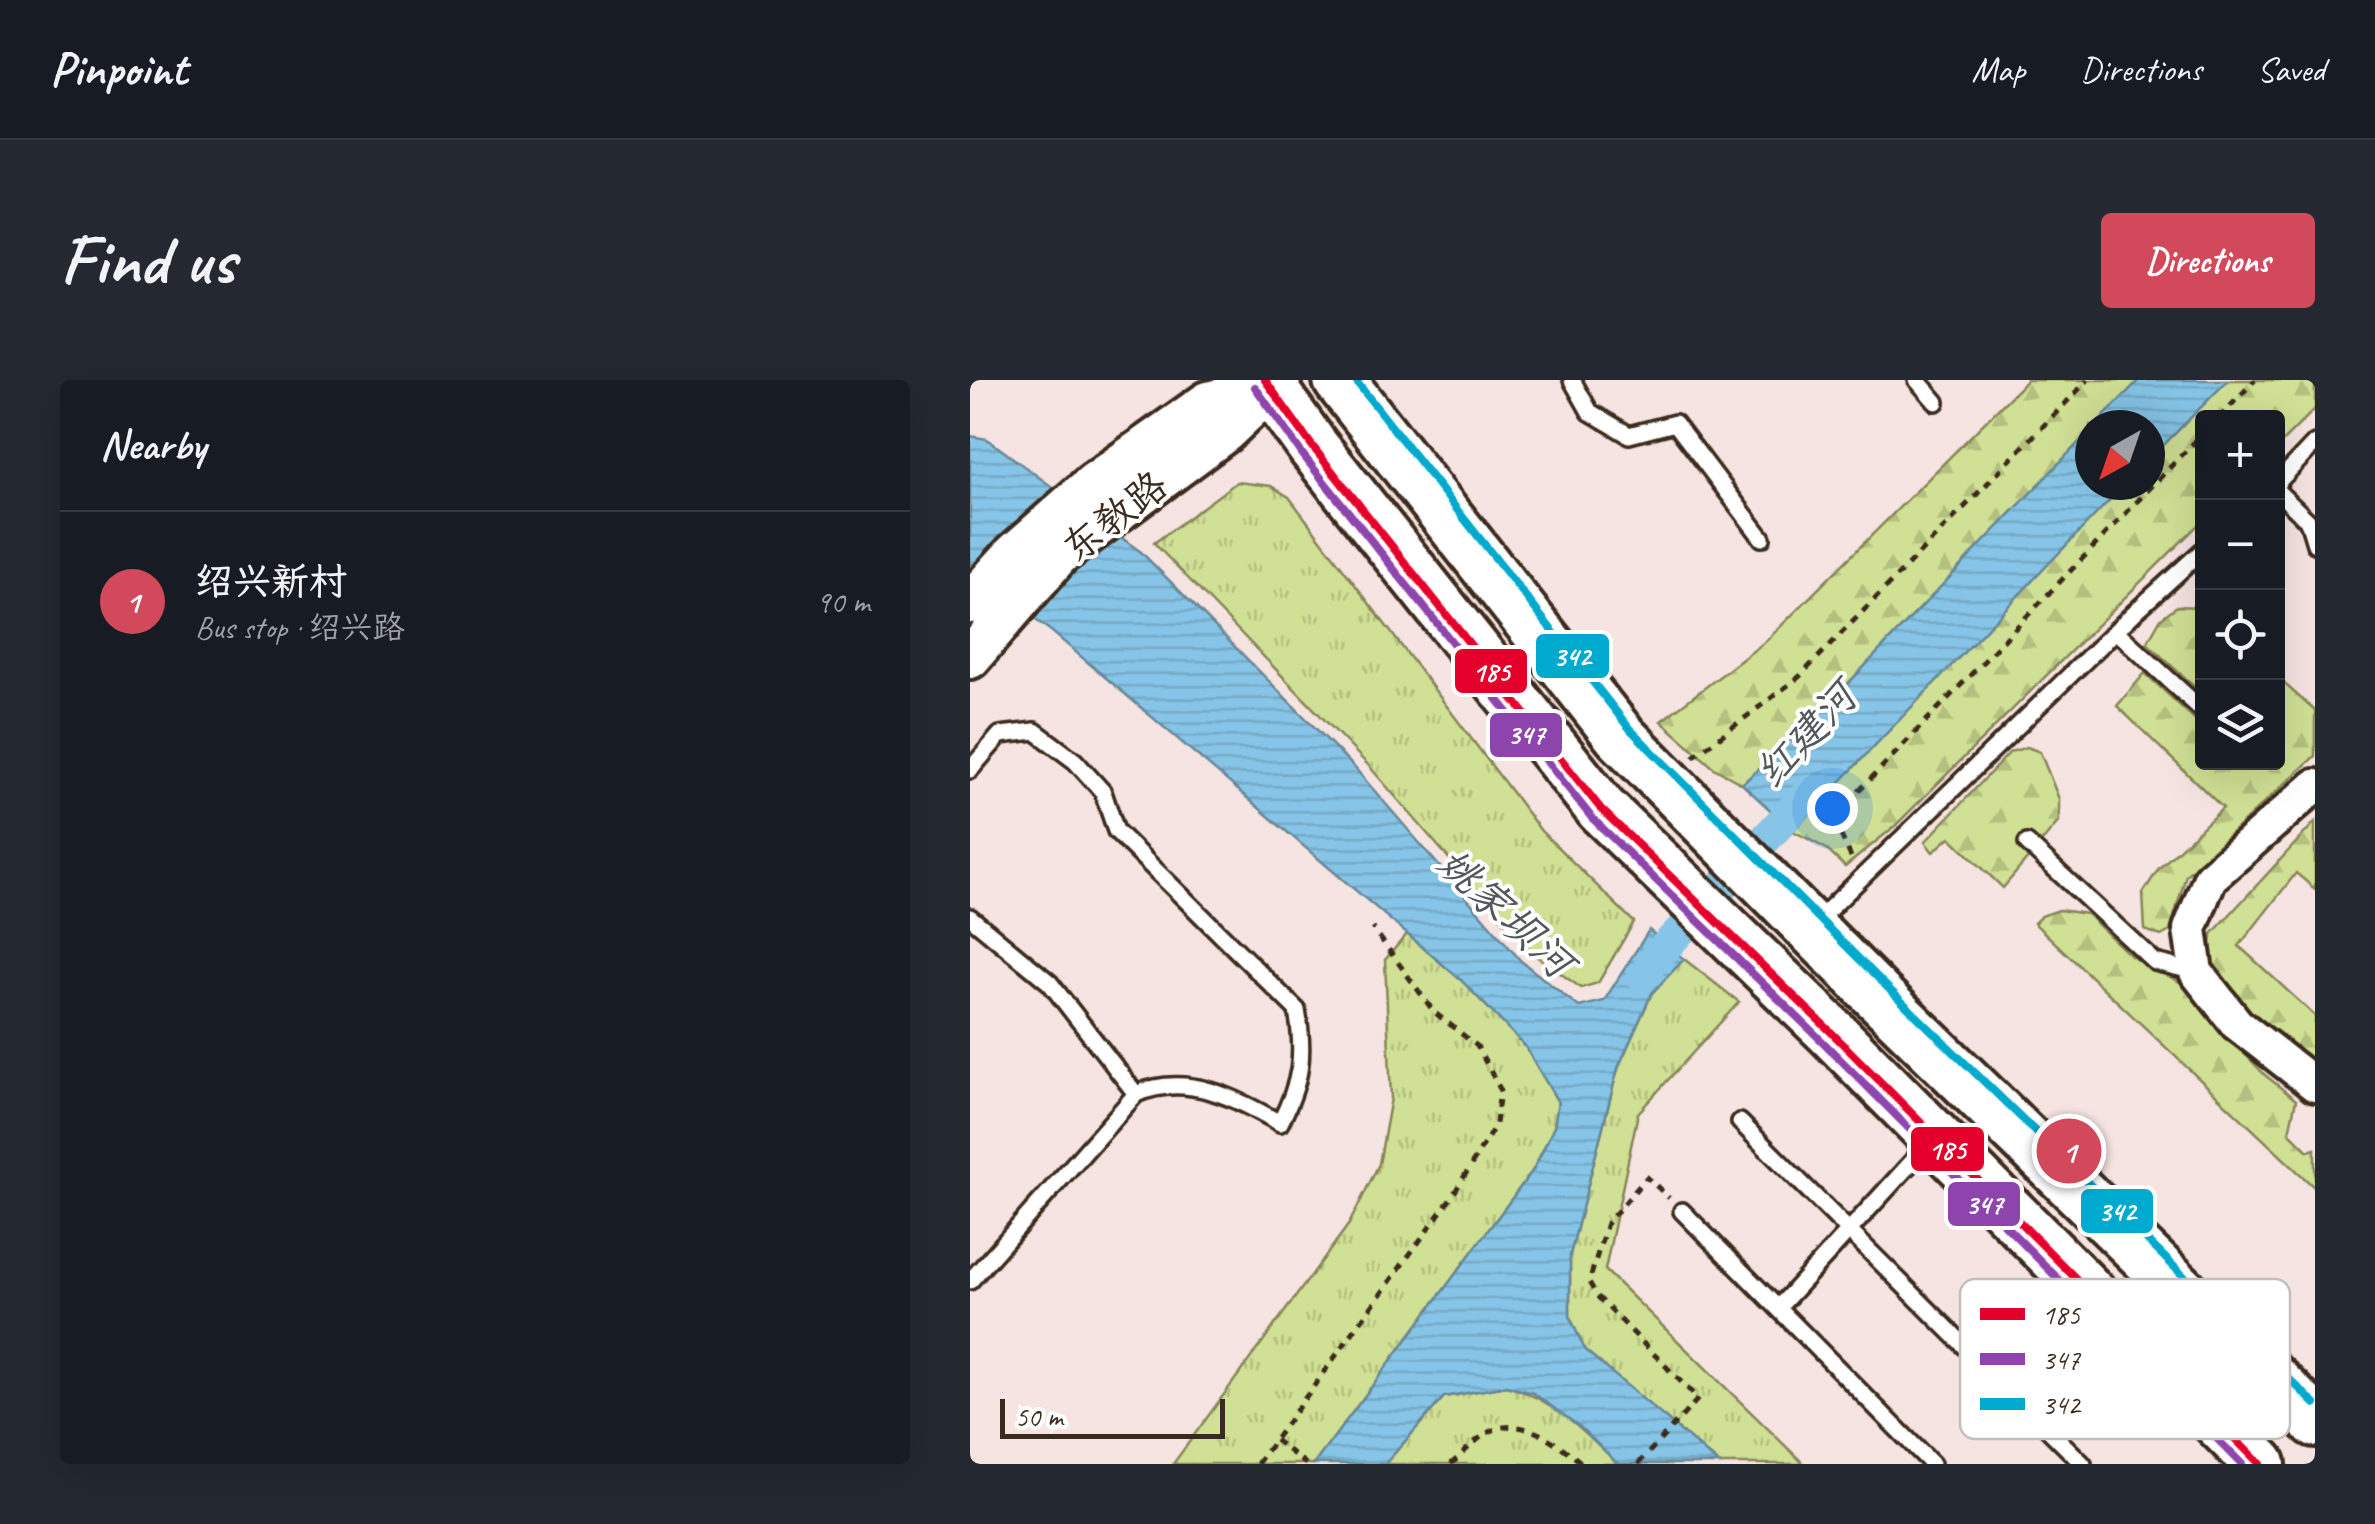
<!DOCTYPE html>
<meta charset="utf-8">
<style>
body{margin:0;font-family:Caveat,"LXGW WenKai TC",sans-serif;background:#242831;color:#f1f3f6}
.controls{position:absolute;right:30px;top:30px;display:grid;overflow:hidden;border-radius:10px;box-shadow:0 10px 40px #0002}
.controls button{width:90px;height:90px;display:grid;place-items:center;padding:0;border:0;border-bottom:2px solid #363941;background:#171b24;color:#f1f3f6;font:50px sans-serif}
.compass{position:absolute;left:1105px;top:30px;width:90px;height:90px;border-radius:50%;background:#171b24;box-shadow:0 10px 40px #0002;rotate:220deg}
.scale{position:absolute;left:30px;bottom:25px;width:225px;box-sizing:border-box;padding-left:10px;border:5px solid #3b2a1e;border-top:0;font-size:28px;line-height:35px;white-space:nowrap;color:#3b2a1e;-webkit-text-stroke:8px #fff;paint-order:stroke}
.you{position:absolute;left:862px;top:428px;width:35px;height:35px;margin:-25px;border:8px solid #fff;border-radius:50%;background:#1a73e8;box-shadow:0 0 0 15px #1a73e833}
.badge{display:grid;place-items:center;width:65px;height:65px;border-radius:50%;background:#d1495b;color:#fff;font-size:32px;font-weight:700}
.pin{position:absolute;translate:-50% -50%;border:5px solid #fff;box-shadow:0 2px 10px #0006}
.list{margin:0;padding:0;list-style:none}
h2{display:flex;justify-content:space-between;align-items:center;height:130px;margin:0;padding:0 40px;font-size:42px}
h2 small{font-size:32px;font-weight:400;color:#9ea1a6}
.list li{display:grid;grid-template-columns:65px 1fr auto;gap:30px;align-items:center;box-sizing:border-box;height:180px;padding:0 40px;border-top:2px solid #363941}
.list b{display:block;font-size:38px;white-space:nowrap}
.list p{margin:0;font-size:32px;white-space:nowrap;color:#9ea1a6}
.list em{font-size:32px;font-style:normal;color:#9ea1a6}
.icon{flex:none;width:55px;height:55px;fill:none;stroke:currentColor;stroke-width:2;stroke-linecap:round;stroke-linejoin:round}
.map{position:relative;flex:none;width:1345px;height:1084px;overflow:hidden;border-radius:10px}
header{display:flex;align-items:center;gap:60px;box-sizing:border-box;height:140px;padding:0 50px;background:#171b24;border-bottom:2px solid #363941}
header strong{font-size:48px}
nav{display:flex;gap:55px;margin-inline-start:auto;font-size:35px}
.intro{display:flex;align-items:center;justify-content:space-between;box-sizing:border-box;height:240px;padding:0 60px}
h1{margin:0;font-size:70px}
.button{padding:25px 45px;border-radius:10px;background:#d1495b;color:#fff;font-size:35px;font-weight:700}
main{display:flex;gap:60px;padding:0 60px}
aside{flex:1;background:#171b24;border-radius:10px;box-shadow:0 10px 40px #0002}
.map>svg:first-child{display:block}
.grass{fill:url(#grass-tufts);stroke:#868559;stroke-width:2.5}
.forest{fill:url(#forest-firs);stroke:#868559;stroke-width:2.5}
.water{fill:url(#water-rules);stroke:#688797;stroke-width:2.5}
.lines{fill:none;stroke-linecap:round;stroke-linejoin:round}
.canal{stroke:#86c5e7;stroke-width:32}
.service-casing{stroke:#3b2a1e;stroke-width:22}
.minor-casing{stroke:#3b2a1e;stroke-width:40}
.tertiary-casing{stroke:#3b2a1e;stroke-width:48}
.primary-casing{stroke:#3b2a1e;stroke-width:58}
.path{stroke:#3b2a1e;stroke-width:5;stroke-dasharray:8 8;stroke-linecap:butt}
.service{stroke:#fff;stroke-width:15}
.minor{stroke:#fff;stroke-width:32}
.tertiary{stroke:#fff;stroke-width:40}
.primary{stroke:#fff;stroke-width:50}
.bus-1-casing{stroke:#fff;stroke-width:15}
.bus-2-casing{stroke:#fff;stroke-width:15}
.bus-3-casing{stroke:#fff;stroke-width:15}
.bus-1{stroke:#e4002b;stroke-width:8}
.bus-2{stroke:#8e44ad;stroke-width:8}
.bus-3{stroke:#00a9ce;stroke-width:8}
.labels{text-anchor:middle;stroke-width:8;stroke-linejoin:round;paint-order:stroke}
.street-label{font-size:40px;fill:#3b2a1e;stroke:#fff}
.water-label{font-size:42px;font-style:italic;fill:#52585a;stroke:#fff}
.key{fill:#fff;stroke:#c4bfbc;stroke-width:2.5}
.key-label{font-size:28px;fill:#3b2a1e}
.line-badge{stroke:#fff;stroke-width:4}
.badge-label{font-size:28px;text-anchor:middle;font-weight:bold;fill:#fff}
</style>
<header>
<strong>Pinpoint</strong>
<nav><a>Map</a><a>Directions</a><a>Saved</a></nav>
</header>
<div class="intro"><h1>Find us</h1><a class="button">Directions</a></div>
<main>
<aside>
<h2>Nearby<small></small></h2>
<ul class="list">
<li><span class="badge">1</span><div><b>绍兴新村</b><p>Bus stop · 绍兴路</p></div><em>90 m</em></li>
</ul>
</aside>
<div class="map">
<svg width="1345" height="1084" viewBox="0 0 1345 1084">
<defs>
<pattern id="grass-tufts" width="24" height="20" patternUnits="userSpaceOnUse" patternTransform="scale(2.5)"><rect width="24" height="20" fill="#d0e094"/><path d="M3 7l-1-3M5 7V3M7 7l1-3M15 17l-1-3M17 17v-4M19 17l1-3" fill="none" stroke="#b4c07f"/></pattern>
<pattern id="forest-firs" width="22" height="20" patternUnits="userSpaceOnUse" patternTransform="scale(2.5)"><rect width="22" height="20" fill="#d0e094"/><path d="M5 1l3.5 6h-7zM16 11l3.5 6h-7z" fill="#b4c07f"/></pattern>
<pattern id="water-rules" width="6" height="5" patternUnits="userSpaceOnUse" patternTransform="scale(2.5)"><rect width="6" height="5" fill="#86c5e7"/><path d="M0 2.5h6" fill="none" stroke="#75a9c6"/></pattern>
</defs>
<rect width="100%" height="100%" fill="#f5e4e1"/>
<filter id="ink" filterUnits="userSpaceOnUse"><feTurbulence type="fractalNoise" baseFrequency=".01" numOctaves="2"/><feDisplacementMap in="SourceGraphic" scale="20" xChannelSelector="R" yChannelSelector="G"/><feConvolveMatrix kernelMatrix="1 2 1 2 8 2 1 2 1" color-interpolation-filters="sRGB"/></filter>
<g filter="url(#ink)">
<path class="grass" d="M267,102L301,106L319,117L571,451L664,542L628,603L611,608L559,571L399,386L184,163Z
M437,554L491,600L555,666L588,722L584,747L563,790L344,1084H203L379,844L409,784L421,718L415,580Z
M714,579L769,622L668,733L635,890L834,1084H749L614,970L600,937V875L648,688L682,613Z
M536,1006C582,1018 615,1051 648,1084H415L474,1017Z"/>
<path class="forest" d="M1057,0H1169L1126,45H1120V51L845,338L772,404L744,388L691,341L796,261Z
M1257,0H1345V29L1308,66V38H1232V141L925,446L875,487L855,468L823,451L1153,105H1180V78Z
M1207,226L1228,227L1232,231V314L1177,263L1191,238Z
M1175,293L1232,346V382H1308V298L1345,331V376L1216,495L1200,551L1191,556L1175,550L1173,513L1189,488L1253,428L1147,326Z
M1057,367L1070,372L1089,419V441L1033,508L980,457L963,472L955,462L1040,372Z
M1345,442V509L1326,493L1269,566L1345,636V688L1272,629L1240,578L1242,554Z
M1089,530L1117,534L1161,576L1219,607L1255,653L1295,695L1326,720L1319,752L1338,771L1345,769V808L1064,543L1071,536Z"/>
<path class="water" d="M1169,0H1258L1180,79V45H1126Z
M1120,51V105H1154L823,451L772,404L845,338Z
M0,56L17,59L171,172L384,387L551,581L609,627L634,621L679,550L714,579L682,613L648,688L600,875V937L615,970L749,1084H648L610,1047L563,1013L536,1006L474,1017L415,1084H344L563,790L584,747L588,722L555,666L491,600L81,251L0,193Z"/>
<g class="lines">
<path class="canal" d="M673,597L684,579L840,411"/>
<g class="service-casing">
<path id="service" d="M602,0L620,32L659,55L705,43L792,158
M947,0L966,22
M1308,102L1345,63
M1308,112L1338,141L1345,164
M1146,251L1232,330
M0,390L30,355L65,351L105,381L133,412L146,451L327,630C335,676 331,702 310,743C265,718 217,692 166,714
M1057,463L1185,582L1226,592
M0,537L80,603L166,714L0,901
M846,542L1166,231L1232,171
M770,742L1113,1084
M712,831L962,1084
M808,928L961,761"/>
</g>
<g class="minor-casing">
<path id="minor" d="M1345,406L1240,498L1220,549L1226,592L1267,644L1345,705"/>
</g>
<g class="tertiary-casing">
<path id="tertiary" d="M0,223L45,173L124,103L238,22L300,6
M0,278L89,175L255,52L310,0"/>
</g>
<g class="primary-casing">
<path id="primary" d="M295,0L343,67L631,429L860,651L1290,1084
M369,0L650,356L909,617L1345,1041"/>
</g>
<path class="path" d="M1249,38L1285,0
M723,377L829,297L1118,0
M881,477L863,438L1232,54
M305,1060L336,1084
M287,1084L483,815L526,744L530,709L507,666L464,632L403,548
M481,1084C494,1073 510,1054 526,1049C557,1038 590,1065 613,1084
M668,1084L728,1019L627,916L619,902L637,843L677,797L699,818"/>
<use href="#service" class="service"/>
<use href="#minor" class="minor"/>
<use href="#tertiary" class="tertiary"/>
<use href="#primary" class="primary"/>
<g class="bus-1-casing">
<path id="bus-1" d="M295,0L343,67L631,429L860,651L1290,1084"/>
</g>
<g class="bus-2-casing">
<path id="bus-2" d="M285,7L333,75L622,438L851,660L1272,1084"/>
</g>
<g class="bus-3-casing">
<path id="bus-3" d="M385,0L659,348L918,608L1345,1024"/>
</g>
<use href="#bus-1" class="bus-1"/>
<use href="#bus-2" class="bus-2"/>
<use href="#bus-3" class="bus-3"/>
</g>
</g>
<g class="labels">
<g class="street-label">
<text transform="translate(144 136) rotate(-38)" y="14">东教路</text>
</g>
<g class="water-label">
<text transform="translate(835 354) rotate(-47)" y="15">红建河</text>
<text transform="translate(536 532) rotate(43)" y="15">姚家坝河</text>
</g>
</g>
<rect x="990" y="899" width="330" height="160" rx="15" class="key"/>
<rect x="1010" y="928" width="45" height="12" fill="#e4002b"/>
<rect x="1010" y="973" width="45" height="12" fill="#8e44ad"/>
<rect x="1010" y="1018" width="45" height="12" fill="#00a9ce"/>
<g class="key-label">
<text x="1072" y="944">185</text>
<text x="1072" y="989">347</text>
<text x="1072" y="1034">342</text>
</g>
<g class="line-badge">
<rect x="564" y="252" width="77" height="48" rx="10" fill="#00a9ce"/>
<rect x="483" y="267" width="76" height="48" rx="10" fill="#e4002b"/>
<rect x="518" y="331" width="76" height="48" rx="10" fill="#8e44ad"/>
<rect x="939" y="745" width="77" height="48" rx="10" fill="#e4002b"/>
<rect x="976" y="800" width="76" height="48" rx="10" fill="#8e44ad"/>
<rect x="1109" y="807" width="76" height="48" rx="10" fill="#00a9ce"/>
</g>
<g class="badge-label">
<text x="602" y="286">342</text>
<text x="521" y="301">185</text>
<text x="556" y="364">347</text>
<text x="977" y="779">185</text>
<text x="1014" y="834">347</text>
<text x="1147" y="841">342</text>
</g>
</svg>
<div class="controls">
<button>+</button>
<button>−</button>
<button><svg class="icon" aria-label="locate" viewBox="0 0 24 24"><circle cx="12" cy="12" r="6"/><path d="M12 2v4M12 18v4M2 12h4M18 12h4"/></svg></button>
<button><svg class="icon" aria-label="layers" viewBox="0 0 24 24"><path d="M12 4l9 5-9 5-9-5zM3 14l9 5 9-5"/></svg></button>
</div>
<svg class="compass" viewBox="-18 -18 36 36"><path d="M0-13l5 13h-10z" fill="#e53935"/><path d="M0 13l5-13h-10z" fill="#9ea1a6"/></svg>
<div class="scale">50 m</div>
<div class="you"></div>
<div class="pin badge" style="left:1099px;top:771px">1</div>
</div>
</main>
